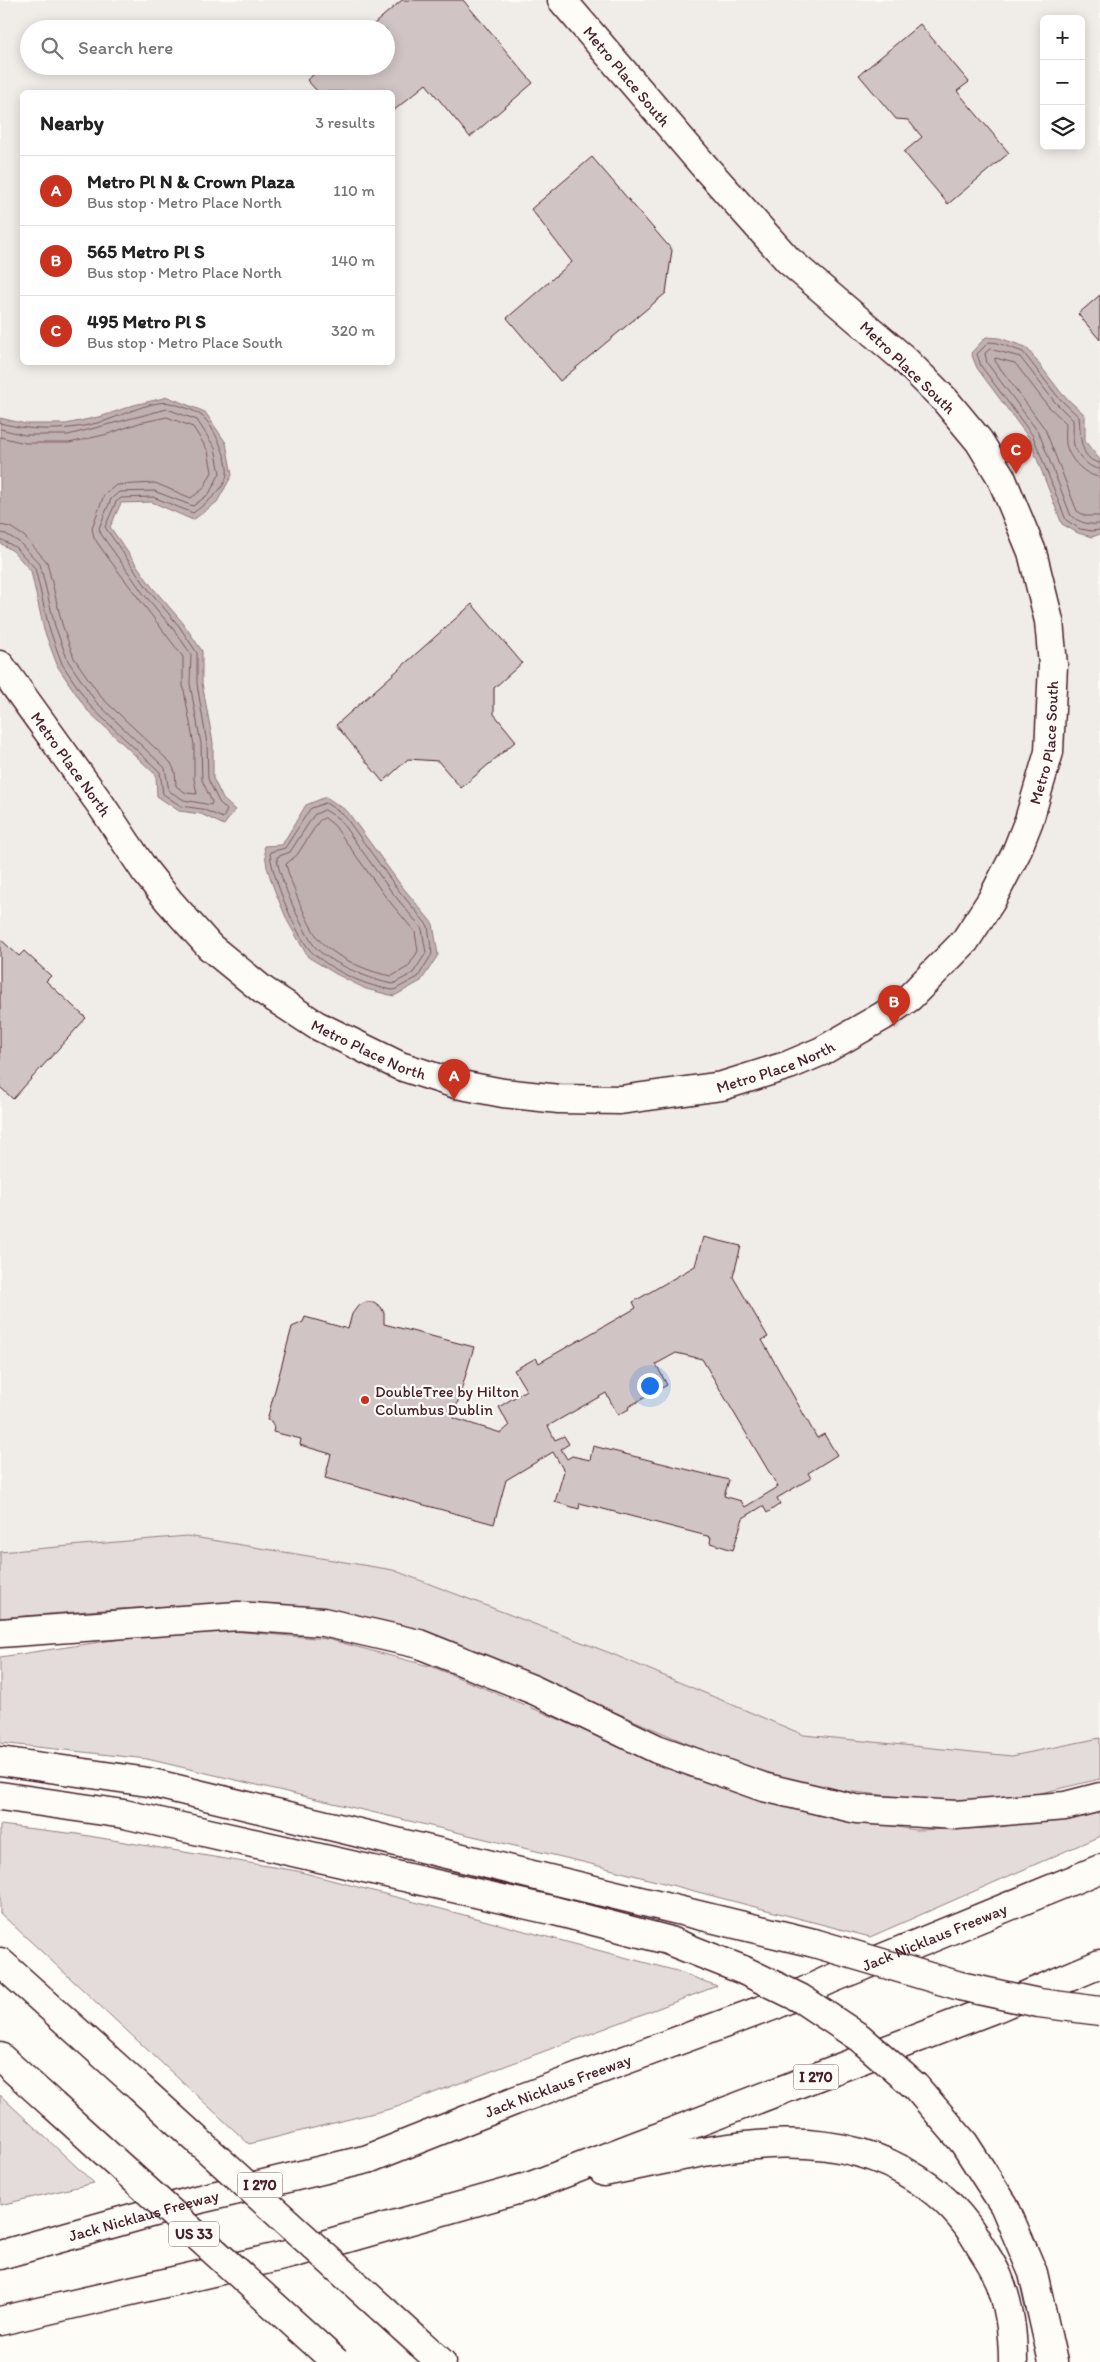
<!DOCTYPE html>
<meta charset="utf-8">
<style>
body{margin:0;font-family:Itim,sans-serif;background:#f2f2f2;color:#222}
.controls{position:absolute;right:15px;top:15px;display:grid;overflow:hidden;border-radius:8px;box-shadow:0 2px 12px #0003}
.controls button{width:45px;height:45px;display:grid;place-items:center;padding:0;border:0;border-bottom:1px solid #e0e0e0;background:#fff;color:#222;font:25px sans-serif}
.you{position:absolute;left:649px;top:1385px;width:18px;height:18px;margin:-12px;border:4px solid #fff;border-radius:50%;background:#1a73e8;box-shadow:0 0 0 8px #1a73e833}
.badge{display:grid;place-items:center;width:32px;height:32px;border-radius:50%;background:#c8321e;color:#fff;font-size:16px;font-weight:700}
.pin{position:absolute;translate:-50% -41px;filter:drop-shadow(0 1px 2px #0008)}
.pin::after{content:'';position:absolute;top:26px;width:18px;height:15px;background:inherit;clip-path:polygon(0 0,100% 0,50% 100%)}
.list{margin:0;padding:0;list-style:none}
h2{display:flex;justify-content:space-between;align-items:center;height:65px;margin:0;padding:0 20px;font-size:21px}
h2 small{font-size:16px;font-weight:400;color:#767676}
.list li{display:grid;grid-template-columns:32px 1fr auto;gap:15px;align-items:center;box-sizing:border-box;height:70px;padding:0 20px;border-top:1px solid #e0e0e0}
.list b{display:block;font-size:19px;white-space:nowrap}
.list p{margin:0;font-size:16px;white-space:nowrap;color:#767676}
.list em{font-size:16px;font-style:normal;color:#767676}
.icon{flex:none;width:28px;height:28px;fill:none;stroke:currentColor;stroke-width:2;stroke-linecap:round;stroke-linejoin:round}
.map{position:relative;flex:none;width:1100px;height:2362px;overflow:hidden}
.search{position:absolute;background:#fff;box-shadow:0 2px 12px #0003;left:20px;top:20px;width:375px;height:55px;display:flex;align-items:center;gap:12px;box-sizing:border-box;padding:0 18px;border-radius:28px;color:#767676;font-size:19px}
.panel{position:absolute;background:#fff;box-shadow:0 2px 12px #0003;left:20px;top:90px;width:375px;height:275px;border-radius:8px}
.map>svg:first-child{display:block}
.built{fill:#f0ece8;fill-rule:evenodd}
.green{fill:#e3dcda;stroke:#967e82}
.water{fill:#c0b1b1;stroke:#91777b}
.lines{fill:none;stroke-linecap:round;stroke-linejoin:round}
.shore{stroke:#795961;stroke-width:1}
.building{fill:#d0c5c4;stroke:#4a1f2b;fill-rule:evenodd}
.minor-casing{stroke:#4a1f2b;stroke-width:31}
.highway-casing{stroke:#4a1f2b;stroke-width:31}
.minor{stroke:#fdfcf7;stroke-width:28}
.highway{stroke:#fdfcf7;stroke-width:28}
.highway-bridge-casing{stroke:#4a1f2b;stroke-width:31;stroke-linecap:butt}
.highway-bridge{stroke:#fdfcf7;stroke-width:28}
.poi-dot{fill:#c8321e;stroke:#fdfcf7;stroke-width:2}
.labels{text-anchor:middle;stroke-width:4.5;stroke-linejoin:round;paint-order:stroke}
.shield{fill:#fdfcf7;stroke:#806168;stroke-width:1}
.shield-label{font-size:15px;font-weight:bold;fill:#4a1f2b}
.street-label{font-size:16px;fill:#4a1f2b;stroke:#fdfcf7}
.poi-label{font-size:16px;fill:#4a1f2b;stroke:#fdfcf7;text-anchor:start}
</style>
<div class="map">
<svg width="1100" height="2362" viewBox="0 0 1100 2362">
<rect width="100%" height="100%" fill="#fdfcf7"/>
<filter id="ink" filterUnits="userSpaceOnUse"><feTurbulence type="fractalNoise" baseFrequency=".02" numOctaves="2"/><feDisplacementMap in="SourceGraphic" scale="10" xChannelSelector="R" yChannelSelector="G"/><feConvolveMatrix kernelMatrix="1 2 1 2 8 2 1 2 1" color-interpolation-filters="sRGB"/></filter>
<g filter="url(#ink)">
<path class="built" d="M0,0H1100V1738L1012,1756L804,1735L610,1653L187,1536L0,1552ZM1044,19H1081V146H1044ZM29,29H386V66H29ZM22,92H392V362H22Z"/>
<path class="green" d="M187,1536L393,1570L610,1653L804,1735L1012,1756L1100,1738V1779L1024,1797L937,1801L817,1788L716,1756L457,1644L348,1617L221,1603L87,1611L0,1618V1552Z
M194,1628L327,1639L433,1667L556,1718L689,1777L792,1809L915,1830L993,1828L1100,1810V1836L870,1937L587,1863L147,1759L0,1743V1657Z
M0,1825L77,1834L297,1871L677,1971L717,1986L394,2108L249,2144L0,1913Z
M0,2095L94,2183L0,2205Z"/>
<path class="water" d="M986,337L999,338L1026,347L1062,394L1085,415V441L1100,460V534L1092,537L1078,533L1062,524L1029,438L977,368L971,353Z
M168,397L205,412L226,443L232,475L217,502L193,520L152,502L121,503L110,527L152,587L183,623L202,651V683L213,743V778L223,799L235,810L224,825L201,814L179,811L157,796L156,775L87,710L58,667L44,630L31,571L13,551L0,543V418L26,424H66L103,416L134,405Z
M326,797L347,811L400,884L433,924L438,955L421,981L394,996L366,989L336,974L308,957L288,922L274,889L267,867L264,846L282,845L306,805Z"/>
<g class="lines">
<path class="shore" d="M0,423C35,432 69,431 105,421C120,416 155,399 170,403C178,405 195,410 202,416C213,425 229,459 227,474C225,490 205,504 193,513L153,497L121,498L116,502L105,527L148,589L179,626L197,653V684L207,744L208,779L219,802L227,810L223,818L202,809L181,806L163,794L160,772L91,707L62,664L49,628L35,568L15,547L0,539
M0,429L25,435H68L167,409L197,420L215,448L220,473L209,494L193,506L154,491L119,492L111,499L99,528L101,534L143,593L174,630L191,654L190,684L201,744L202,780L212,802L211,805L184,800L169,791L165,768L96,702L68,661L55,626L40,564L19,542L6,534L0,533
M0,437L25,443H69L108,434L139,423L167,417L193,427L208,451L212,472L203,489L191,498L155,483L116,485L104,495L92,528L94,538L109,559L183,657V685L194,745V779L197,794L186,793L176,786L175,772L171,763L101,697L74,658L62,624L47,562L24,536L10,527L0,525
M1100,463C1078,460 1081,432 1079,417L1058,397L1023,352L998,343L989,342L977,354L981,366L1033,436L1066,520L1080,529L1092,531L1100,530
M1100,469C1089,469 1077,455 1074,445C1072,437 1074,427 1073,420L1054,401L1020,357L990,349L985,353L987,363L1039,433L1071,516C1081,523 1088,525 1100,524
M1100,477C1085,476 1069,459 1066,444C1065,437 1066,430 1066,423L1048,406L1015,363L995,358V361L1045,429L1077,511L1085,516H1100
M326,803L344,815L396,887L428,926L432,954L418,977L394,990C367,987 335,972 314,954C298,942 270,872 270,852L285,848L310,809Z
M325,810L339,819L391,891L422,929L426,953L413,973L393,984C373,981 331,963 317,949C305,937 277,874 277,857L290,852L314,815Z
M325,818L334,825L385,896L415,932L418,951L408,967L392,976C370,973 340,959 323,944C310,932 290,882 286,864L297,855L319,821Z"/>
</g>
<path class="building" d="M402,0H463L533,83L470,137L426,84L392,112V92H318L307,80L324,66H386V29H368Z
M920,24L969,82L957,91L1009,153L948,204L904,152L922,137L908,120L896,119L859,75Z
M592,157L672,250L666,293L560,381L507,318L572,262L531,209Z
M1100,295V340L1078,314Z
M472,604L522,663L494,688V714L516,741L461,788L438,761L408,759L383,782L336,725Z
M0,939L19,956L24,951L51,976L46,981L86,1018L13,1099L0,1087Z
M703,1237L741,1246L733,1277L768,1337L762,1340L817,1438L824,1434L837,1455L808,1473L811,1478L777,1498L780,1504L767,1513L763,1506L743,1518L733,1550L710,1543L711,1537L580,1503L579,1509L555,1502L564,1471L553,1452L506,1480L494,1524L325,1478L331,1454L300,1445L301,1439L273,1432L274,1427L271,1421L267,1420L292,1327L303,1322L305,1317L348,1329L352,1314L358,1306L366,1302H374L381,1307L384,1313V1324L474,1347L453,1418L501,1433L509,1426L499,1407L526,1390L514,1370L536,1358L539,1363L636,1308L633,1302L695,1266ZM676,1353L702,1359L778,1487L745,1507L741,1501L724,1496L729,1480L593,1446L590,1460L572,1456L567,1459L561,1449L569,1444L564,1436L555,1440L548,1426L606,1393L618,1415L629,1409L628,1407L667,1385L656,1364Z"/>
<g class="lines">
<g class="minor-casing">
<g id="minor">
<path id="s1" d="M0,665L101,805L145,871L169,901L210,947L264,991L316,1025L400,1066L456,1084L503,1093L559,1099L620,1100L722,1086L789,1065L822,1051L883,1016L910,997L965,941L991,901L1016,853L1029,820L1049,752L1053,665L1049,621L1032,552L1001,477L979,441L945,400L904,359L788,260L704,166L562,0"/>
</g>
</g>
<g class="highway-casing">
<g id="highway">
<path d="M0,1633L238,1616L323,1622L419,1644L534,1690L657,1749L763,1787L856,1809L956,1815L1065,1806L1100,1797"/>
<path d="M0,1761L148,1782L814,1943"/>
<path d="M0,1796L124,1814L555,1911L667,1940L743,1970"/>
<path d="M0,1962L140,2088"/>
<path d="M0,2057L53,2105"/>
<path d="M916,2087L964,2143L1004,2205L1033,2273L1053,2362"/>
<path d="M604,2172C707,2152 822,2116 917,2179C942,2195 964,2217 979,2244C985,2254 993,2265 998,2277C1009,2303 1013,2334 1013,2362"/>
<path id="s2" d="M0,2255L200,2199L368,2159L514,2101L775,2005L831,1979L1100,1869"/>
<path d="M0,2321L291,2254L531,2186L996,2008L1100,1964"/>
<path d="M421,2344L441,2362"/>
</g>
</g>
<use href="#minor" class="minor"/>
<use href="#highway" class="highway"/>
<g class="highway-bridge-casing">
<path id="highway-bridge" d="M814,1943L960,1986L1039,2003L1100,2011
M743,1970L800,1998L860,2038L916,2087
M140,2088L421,2344
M53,2105L336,2362"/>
</g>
<use href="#highway-bridge" class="highway-bridge"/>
</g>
</g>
<circle class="poi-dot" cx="365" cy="1400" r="5"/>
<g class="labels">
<g class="shield">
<rect x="793.5" y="2064.5" width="45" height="25" rx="4"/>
<rect x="237.5" y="2172.5" width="45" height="25" rx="4"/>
<rect x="169" y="2221.5" width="50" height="25" rx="4"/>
</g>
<g class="shield-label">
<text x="816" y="2082">I 270</text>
<text x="260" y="2190">I 270</text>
<text x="194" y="2239">US 33</text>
</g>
<g class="street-label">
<text transform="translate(627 76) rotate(50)" y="6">Metro Place South</text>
<text transform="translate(908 367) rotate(44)" y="6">Metro Place South</text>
<text dy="6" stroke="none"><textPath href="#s1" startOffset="1409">Metro Place South</textPath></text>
<text dy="6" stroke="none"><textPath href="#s1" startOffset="122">Metro Place North</textPath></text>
<text dy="6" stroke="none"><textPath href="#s1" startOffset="542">Metro Place North</textPath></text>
<text dy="6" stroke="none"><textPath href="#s1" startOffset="961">Metro Place North</textPath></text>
<text dy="6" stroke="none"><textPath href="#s2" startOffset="989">Jack Nicklaus Freeway</textPath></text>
<text dy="6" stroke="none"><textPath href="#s2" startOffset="584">Jack Nicklaus Freeway</textPath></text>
<text dy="6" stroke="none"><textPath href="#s2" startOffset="149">Jack Nicklaus Freeway</textPath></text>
</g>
<g class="poi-label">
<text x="375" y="1397">DoubleTree by Hilton<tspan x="375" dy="18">Columbus Dublin</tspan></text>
</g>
</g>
</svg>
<div class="controls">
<button>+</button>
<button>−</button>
<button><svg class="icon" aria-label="layers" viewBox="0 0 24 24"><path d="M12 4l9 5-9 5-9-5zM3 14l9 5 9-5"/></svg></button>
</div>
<div class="you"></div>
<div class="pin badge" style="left:454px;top:1100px">A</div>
<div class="pin badge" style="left:894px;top:1026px">B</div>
<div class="pin badge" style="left:1016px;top:474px">C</div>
<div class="search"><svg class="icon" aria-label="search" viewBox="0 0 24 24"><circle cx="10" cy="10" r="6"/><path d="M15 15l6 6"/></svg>Search here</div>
<section class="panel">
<h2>Nearby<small>3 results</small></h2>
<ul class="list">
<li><span class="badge">A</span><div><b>Metro Pl N &amp; Crown Plaza</b><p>Bus stop · Metro Place North</p></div><em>110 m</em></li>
<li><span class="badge">B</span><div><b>565 Metro Pl S</b><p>Bus stop · Metro Place North</p></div><em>140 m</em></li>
<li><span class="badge">C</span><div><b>495 Metro Pl S</b><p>Bus stop · Metro Place South</p></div><em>320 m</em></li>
</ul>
</section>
</div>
